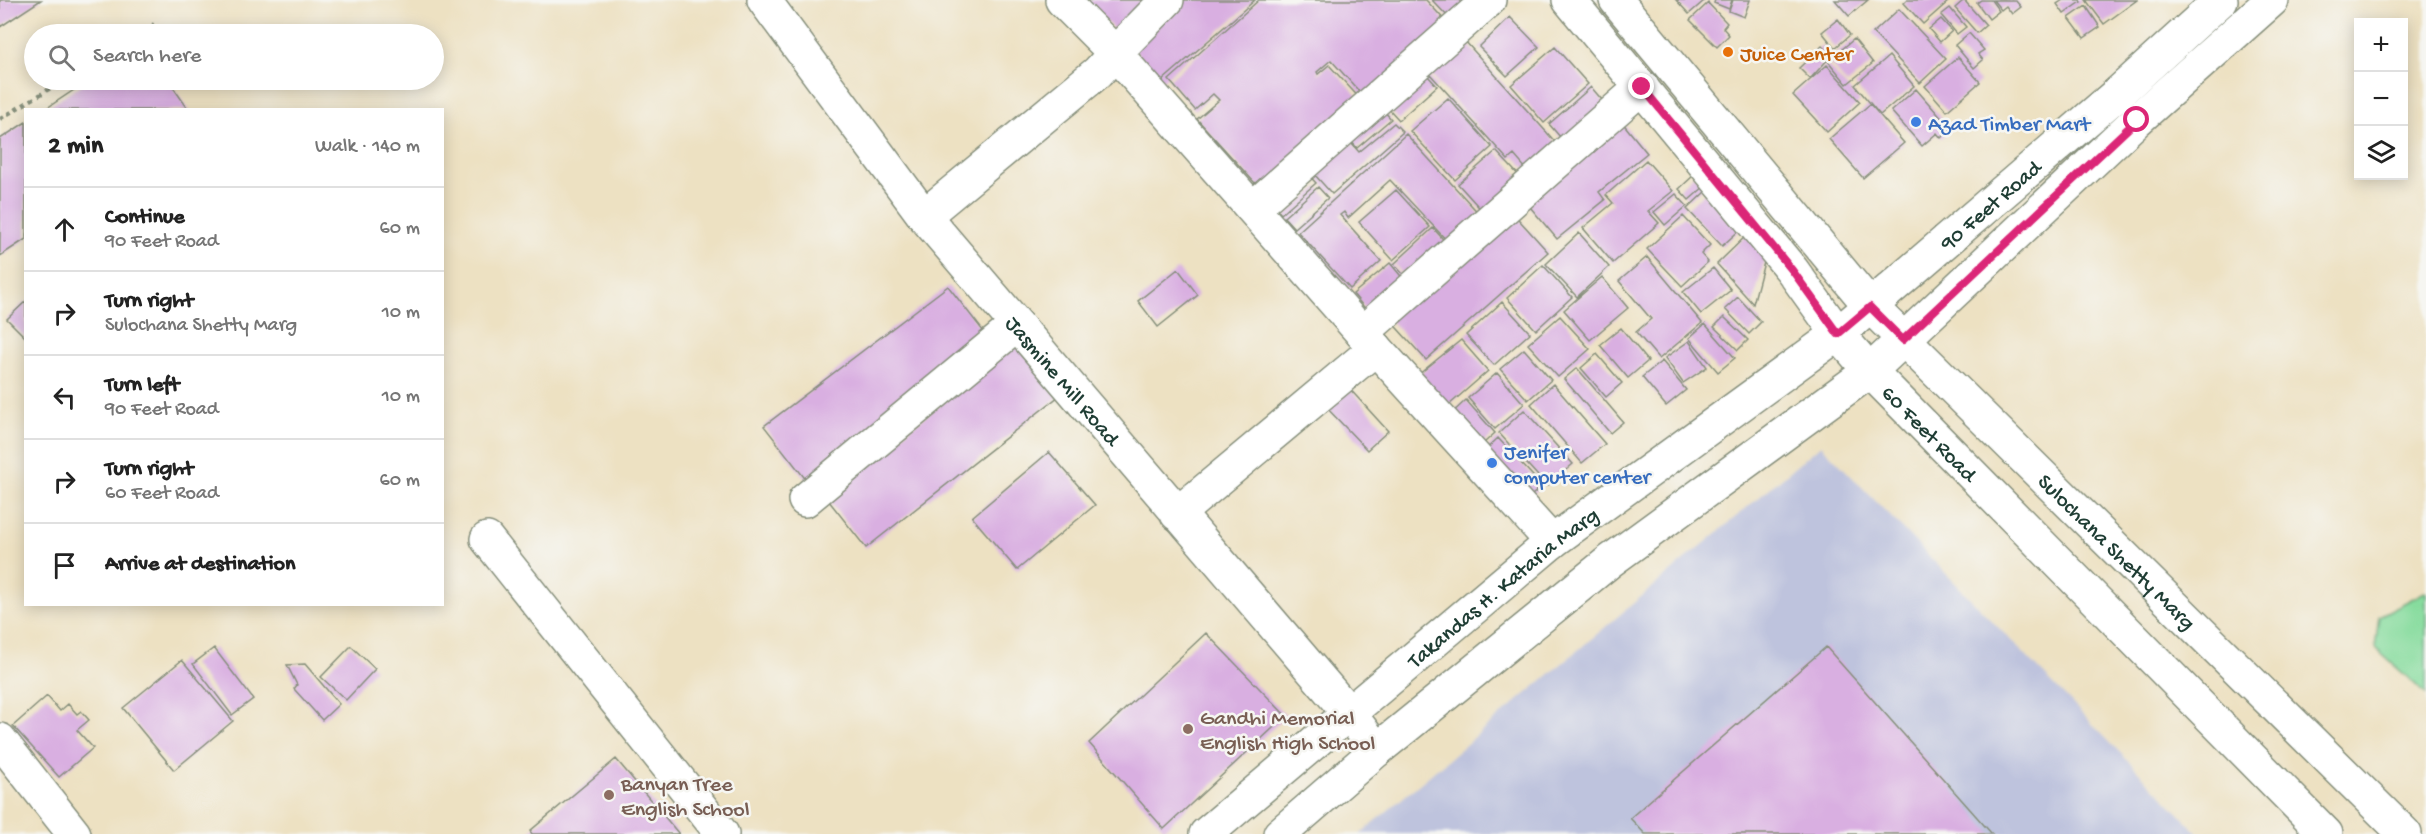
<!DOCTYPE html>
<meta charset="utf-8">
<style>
body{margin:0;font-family:"Gochi Hand",sans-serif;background:#f6f6f6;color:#222}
.controls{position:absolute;right:18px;top:18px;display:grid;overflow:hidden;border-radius:0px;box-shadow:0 3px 15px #0003}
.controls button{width:54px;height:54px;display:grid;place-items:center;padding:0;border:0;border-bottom:2px solid #e0e0e0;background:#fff;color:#222;font:30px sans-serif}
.stop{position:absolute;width:18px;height:18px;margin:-14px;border:4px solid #db2777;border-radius:50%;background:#fff}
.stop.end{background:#db2777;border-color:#fff;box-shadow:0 2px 6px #0008}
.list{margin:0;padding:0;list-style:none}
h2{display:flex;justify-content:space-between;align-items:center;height:78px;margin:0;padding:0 24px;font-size:26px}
h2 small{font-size:20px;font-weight:400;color:#767676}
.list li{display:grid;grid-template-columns:39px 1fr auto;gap:18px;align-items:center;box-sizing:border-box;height:84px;padding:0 24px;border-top:2px solid #e0e0e0}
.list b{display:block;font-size:22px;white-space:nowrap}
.list p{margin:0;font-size:20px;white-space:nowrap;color:#767676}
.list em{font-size:20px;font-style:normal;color:#767676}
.icon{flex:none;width:33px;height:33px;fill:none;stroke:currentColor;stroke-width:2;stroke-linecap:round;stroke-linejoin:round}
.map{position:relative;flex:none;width:2426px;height:834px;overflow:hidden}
.search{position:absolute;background:#fff;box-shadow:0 3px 15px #0003;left:24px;top:24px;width:420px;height:66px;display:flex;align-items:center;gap:15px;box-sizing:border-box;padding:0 21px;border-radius:33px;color:#767676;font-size:22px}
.panel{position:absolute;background:#fff;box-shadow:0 3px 15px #0003;left:24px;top:108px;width:420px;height:498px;border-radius:0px}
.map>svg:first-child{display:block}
.industrial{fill:#bec3dd}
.green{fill:#87dc9e;stroke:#538c69;stroke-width:1.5}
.building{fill:#d9afe1}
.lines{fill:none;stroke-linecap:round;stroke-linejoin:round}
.minor-casing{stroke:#868f7b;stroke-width:36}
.major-casing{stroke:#868f7b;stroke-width:36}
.path{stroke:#868f7b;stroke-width:4;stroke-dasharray:4.5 4.5;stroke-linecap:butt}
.minor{stroke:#fff;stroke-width:33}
.major{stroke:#fff;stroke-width:33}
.route{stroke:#db2777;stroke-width:8}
.food-dot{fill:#e8710a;stroke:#f6f6f2;stroke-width:2}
.shop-dot{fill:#3f7fe0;stroke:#f6f6f2;stroke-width:2}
.education-dot{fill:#8d6e63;stroke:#f6f6f2;stroke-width:2}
.labels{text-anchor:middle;stroke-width:5;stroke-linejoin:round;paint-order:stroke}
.food-label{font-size:22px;fill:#c56008;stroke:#f6f6f2;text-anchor:start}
.shop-label{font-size:22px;fill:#366cbe;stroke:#f6f6f2;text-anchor:start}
.street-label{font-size:22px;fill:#1f3d34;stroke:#f6f6f2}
.education-label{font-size:22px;fill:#785e54;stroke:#f6f6f2;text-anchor:start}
</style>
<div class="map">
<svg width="2426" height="834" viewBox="0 0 2426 834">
<rect width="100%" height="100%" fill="#f6f6f2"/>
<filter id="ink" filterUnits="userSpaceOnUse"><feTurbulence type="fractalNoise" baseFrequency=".0167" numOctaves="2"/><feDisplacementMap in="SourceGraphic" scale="12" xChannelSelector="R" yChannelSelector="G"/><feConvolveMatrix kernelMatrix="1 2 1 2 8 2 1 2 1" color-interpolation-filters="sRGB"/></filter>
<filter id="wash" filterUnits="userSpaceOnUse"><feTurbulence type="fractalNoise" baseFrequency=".008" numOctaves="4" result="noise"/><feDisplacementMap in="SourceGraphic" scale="24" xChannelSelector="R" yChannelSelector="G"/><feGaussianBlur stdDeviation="1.35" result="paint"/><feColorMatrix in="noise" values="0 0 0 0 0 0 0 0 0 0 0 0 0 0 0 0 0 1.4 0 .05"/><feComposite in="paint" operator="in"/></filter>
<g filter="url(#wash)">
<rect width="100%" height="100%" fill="#ede1c2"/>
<path class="industrial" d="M1821,445L2199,834H1360Z"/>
<path class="green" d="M2425,592L2426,593V694L2375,648L2379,616Z"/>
<g id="blocks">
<path class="building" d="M0,0H41L0,27Z
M1085,0H1149L1121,37Z
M1175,0H1255L1162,81L1127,42Z
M1259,0H1426L1449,25L1366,99L1331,60L1317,72L1318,74L1329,65L1364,103L1264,193L1197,119L1219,100L1213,94L1195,110L1169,80Z
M1432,0H1484L1453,22Z
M1676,0H1705L1689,14Z
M1715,0H1732L1729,9L1714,3Z
M1733,0H1750L1744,17L1729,11Z
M1835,0H1868L1849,16Z
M1907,0H1950L1923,24L1904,3Z
M1964,0L1986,25L1977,33L1955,8Z
M1981,0H1991L1999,11L1989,19L1977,3Z
M1993,0H2015L2021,7L2012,14L2006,6L2001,10Z
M2063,0H2080L2081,2L2064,14L2057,4Z
M2086,0H2137L2104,24Z
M1708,3L1727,23L1723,28L1729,35L1717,47L1690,20Z
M2086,6L2100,27L2084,38L2069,18Z
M1950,8L1966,27L1957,34L1941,15Z
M1899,9L1946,59L1920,83L1873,33Z
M1510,17L1539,47L1507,76L1479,47Z
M1838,19L1850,35L1835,48L1822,32Z
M1941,19L1952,31L1940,42L1929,29Z
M1456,31L1557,144L1527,170L1514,155L1508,160L1420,63Z
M1969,33L1984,50L1978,54L1983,60L1974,68L1955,45Z
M1854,39L1873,63L1847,84L1828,61Z
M1822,46L1831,56L1810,79L1799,68Z
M1555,47L1588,84L1544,123L1511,85Z
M1889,56L1914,86L1880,115L1855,85Z
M1958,57L1980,82L1947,111L1925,86Z
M1418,65L1437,86L1399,120L1379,98Z
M1827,65L1860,102L1827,132L1793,95Z
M89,80H168L189,110H44Z
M1591,87L1609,108L1567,145L1549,124Z
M1916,89L1951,129L1941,138L1937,133L1922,146L1891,111Z
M1448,98L1492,147L1455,180L1410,131Z
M1377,103L1391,119L1357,148L1343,132Z
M1870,104L1904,143L1863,178L1829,139Z
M1617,116L1647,153L1599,192L1605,200L1557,239L1520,195Z
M26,122V239L0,256V139Z
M1394,123L1403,132L1332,194L1306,165L1342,133L1359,152Z
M1406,134L1483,218L1452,246L1390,180L1348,218L1344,212L1340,215L1381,261L1350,289L1298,232Z
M1496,151L1524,181L1486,215L1458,184Z
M1646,160L1673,191L1648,211L1659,223L1613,263L1583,228L1613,203L1606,195Z
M1303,169L1316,183L1281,214L1269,200Z
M1694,175L1705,186L1689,200L1679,189Z
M1318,187L1328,198L1294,228L1284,217Z
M1396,190L1430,227L1393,260L1359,222Z
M1707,190L1743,227L1722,246L1687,209Z
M1676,194L1687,206L1665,225L1654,212Z
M1510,210L1548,252L1426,360L1388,318Z
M1683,216L1710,245L1701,254L1708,262L1682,286L1647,249Z
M1433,228L1450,247L1411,283L1394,264Z
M1751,231L1767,251L1753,304L1717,264Z
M1579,233L1609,267L1577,297L1546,264Z
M1647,257L1702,323L1659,359L1636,332L1651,319L1619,281Z
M1390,263L1410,287L1373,318L1353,294Z
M1543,265L1572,297L1536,330L1507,298Z
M1713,268L1731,290L1701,314L1683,292Z
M1178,269L1198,295L1158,327L1138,301Z
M1602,277L1628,308L1590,340L1564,310Z
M948,286L991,341L807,481L764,426Z
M1738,297L1761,322L1749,334L1725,309Z
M26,301V338L7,319Z
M1502,302L1530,333L1494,365L1466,335Z
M1560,316L1590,349L1558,377L1528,344Z
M1724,317L1748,340L1738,350L1714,327Z
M1705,324L1735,358L1718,372L1689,338Z
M1621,328L1648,361L1628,378L1600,345Z
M1461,340L1488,371L1441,412L1413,379Z
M1689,341L1707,367L1683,383L1665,358Z
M1018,343L1059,396L866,548L825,496Z
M1524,349L1551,380L1528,400L1500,369Z
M1597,354L1622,383L1606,397L1581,368Z
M1662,361L1686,390L1666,406L1642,377Z
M1577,368L1623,422L1610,433L1564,379Z
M1497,373L1524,404L1495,429L1468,398Z
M1553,384L1605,444L1582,463L1531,404Z
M1347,386L1388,431L1367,450L1325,406Z
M1466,400L1495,433L1475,451L1446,419Z
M1524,410L1573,464L1547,486L1499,433Z
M1498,438L1542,486L1522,504L1478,457Z
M1049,452L1095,505L1017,570L972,517Z
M1206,633L1286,716L1164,829L1089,743Z
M351,646L375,669L346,700L321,677Z
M1826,647L1992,834H1645L1630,818Z
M214,648L253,699L232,715L193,664Z
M182,660L233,721L174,770L123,708Z
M305,664L339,704L322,720L294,689L297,685L287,665Z
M47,696L60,711L68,704L77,714L81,711L89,720L77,730L93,748L59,777L13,726Z
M616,759L679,834H532L530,831Z"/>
</g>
</g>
<g filter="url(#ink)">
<use href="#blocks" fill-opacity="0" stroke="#868f7b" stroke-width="1.5"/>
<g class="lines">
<g class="minor-casing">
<g id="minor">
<path id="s1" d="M764,0L924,216L1348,712L1377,750"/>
<path d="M1062,0L1115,53L1167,0"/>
<path d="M1253,208L1489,0"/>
<path d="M924,216L1098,72L1115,53L1362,333L1552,542"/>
<path d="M1362,333L1642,87"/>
<path d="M805,500L1017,325"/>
<path d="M1177,514L1376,348"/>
<path d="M487,539L722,834"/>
<path d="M0,740L74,834"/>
</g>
</g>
<g class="major-casing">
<g id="major">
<path id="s2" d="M1569,0L1792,270L1838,334L1870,371L2326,834"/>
<path id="s3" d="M1616,0L1871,307L2405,834"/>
<path id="s4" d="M1206,834L1552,542L1838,334L2117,94L2221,0"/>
<path d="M1280,834L1377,750L1610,561L1870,371L2137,120L2272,0"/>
</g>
</g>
<path class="path" d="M137,34L154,24
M0,119L64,80"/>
<use href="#minor" class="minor"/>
<use href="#major" class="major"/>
</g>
</g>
<g class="lines" filter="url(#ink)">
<path class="route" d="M1642,87L1792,270L1838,334L1870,307L1903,340L2137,120"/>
</g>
<circle class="food-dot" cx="1728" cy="52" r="6"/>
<g class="shop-dot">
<circle cx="1916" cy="122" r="6"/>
<circle cx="1492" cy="463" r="6"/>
</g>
<g class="education-dot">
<circle cx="1188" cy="729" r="6"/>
<circle cx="609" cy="795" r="6"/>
</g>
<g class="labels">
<g class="food-label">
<text x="1740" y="60">Juice Center</text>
</g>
<g class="shop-label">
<text x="1928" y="130">Azad Timber Mart</text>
<text x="1504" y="458">Jenifer<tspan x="1504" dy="25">computer center</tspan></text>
</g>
<g class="street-label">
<text dy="8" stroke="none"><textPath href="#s4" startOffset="1006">90 Feet Road</textPath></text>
<text dy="8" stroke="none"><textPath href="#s1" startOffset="484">Jasmine Mill Road</textPath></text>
<text dy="8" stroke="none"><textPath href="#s2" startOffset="564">60 Feet Road</textPath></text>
<text dy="8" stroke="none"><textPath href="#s3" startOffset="746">Sulochana Shetty Marg</textPath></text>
<text dy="8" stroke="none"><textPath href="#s4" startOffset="386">Takandas H. Kataria Marg</textPath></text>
</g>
<g class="education-label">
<text x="1200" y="724">Gandhi Memorial<tspan x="1200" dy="25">English High School</tspan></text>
<text x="621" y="790">Banyan Tree<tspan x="621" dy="25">English School</tspan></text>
</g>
</g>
</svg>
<div class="controls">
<button>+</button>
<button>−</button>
<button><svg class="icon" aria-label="layers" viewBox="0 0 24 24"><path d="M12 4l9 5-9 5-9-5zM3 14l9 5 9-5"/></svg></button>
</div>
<div class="stop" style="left:2137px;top:120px"></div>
<div class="stop end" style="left:1642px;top:87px"></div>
<div class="search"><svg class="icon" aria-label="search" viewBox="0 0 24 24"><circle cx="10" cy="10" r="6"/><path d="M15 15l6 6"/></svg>Search here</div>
<section class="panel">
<h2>2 min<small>Walk · 140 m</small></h2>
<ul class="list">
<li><svg class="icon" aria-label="ahead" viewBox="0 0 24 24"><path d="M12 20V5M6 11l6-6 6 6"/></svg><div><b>Continue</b><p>90 Feet Road</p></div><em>60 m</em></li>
<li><svg class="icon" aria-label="right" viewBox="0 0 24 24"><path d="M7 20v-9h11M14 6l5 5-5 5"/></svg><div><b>Turn right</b><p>Sulochana Shetty Marg</p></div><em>10 m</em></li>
<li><svg class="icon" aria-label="left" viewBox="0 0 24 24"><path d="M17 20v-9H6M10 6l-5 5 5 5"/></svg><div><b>Turn left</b><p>90 Feet Road</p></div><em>10 m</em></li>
<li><svg class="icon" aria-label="right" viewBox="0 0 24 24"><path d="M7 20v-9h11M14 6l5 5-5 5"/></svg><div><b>Turn right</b><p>60 Feet Road</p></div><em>60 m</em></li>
<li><svg class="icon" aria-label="arrive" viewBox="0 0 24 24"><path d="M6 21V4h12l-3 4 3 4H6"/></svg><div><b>Arrive at destination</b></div></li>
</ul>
</section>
</div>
